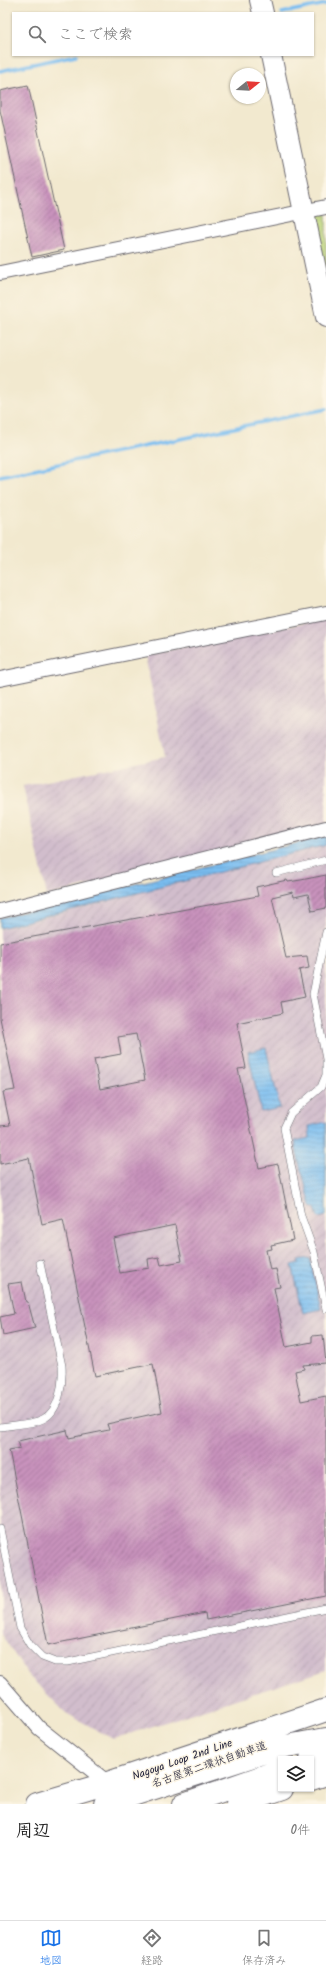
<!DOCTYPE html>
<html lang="ja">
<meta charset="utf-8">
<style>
body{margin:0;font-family:Kalam,"Klee One",sans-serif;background:#f2f2f2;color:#222}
.controls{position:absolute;right:12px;bottom:12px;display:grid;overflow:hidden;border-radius:0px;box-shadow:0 1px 3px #0004}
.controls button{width:36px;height:36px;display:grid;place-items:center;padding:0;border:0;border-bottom:1px solid #e0e0e0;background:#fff;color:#222;font:20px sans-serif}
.compass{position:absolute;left:230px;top:68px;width:36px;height:36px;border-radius:50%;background:#fff;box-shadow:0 1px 3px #0004;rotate:72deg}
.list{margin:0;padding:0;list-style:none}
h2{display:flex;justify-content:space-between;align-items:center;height:52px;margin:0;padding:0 16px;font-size:17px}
h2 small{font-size:13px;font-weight:400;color:#767676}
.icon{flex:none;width:22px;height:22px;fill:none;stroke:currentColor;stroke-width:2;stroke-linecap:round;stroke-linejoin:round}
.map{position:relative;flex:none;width:326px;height:1804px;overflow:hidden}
.search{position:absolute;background:#fff;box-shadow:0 1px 3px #0004;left:12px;right:12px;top:12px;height:44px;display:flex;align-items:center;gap:10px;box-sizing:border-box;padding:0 14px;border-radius:0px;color:#767676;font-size:15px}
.sheet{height:116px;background:#fff}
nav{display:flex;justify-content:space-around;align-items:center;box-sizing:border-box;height:56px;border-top:1px solid #e0e0e0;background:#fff;font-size:11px;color:#767676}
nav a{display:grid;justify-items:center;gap:2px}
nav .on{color:#1a73e8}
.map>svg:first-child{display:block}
.industrial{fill:url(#industrial-furrows)}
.grass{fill:url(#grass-dots);stroke:#707c5c}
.water{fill:url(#water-rules);stroke:#4e7096}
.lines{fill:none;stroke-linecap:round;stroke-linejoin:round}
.stream{stroke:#7abef1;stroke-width:3.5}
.building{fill:url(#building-hatch);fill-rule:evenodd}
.lane-casing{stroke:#6b686f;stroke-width:8}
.street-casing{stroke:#6b686f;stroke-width:16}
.secondary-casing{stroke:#6b686f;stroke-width:22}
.highway-casing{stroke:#6b686f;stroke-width:24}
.lane{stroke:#fff;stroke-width:7}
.street{stroke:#fff;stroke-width:14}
.secondary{stroke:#fff;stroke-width:20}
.highway{stroke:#fff;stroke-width:22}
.labels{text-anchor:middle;stroke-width:3;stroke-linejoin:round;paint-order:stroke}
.street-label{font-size:11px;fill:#22223b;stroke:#fcf5e5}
</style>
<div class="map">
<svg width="326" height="1804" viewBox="0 0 326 1804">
<defs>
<pattern id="industrial-furrows" width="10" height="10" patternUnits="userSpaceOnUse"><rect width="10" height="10" fill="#d1bdcc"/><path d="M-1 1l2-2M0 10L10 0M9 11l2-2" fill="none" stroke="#b3a2b0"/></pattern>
<pattern id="grass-dots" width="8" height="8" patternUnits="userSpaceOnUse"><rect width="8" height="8" fill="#bdd77c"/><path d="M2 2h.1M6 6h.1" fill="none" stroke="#a2b86c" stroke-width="1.8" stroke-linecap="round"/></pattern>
<pattern id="water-rules" width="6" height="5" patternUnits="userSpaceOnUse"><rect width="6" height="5" fill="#7abef1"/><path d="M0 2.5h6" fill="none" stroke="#69a3d0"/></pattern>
<pattern id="building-hatch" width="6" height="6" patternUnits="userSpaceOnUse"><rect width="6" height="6" fill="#c892bc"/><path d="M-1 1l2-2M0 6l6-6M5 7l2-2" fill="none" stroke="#a2779a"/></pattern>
</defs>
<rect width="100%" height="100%" fill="#fcf5e5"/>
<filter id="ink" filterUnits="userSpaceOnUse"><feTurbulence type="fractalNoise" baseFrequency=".025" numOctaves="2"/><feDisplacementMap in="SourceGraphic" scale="8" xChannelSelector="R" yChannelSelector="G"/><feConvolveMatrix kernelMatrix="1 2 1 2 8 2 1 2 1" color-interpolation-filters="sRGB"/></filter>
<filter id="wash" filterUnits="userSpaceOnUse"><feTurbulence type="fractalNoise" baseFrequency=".012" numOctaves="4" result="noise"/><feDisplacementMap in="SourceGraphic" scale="16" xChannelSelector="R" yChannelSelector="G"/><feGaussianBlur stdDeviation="0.9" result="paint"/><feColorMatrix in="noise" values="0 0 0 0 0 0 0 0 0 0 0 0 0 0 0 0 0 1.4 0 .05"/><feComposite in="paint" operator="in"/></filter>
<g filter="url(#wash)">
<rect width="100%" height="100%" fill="#f2e9cf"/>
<path class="industrial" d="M326,619V824L47,896L23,786L165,757L145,655Z
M326,845V1670L113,1739L66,1713L27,1674L0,1632V929Z"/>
<path class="grass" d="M326,210V286L312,217Z"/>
<path class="water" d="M326,836V845L0,928V918Z
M266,1048L280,1108L261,1112L248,1052Z
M326,1122V1216L318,1218L315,1208L311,1207C307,1185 297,1163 295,1141L310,1138L309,1126Z
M310,1258L321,1309L303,1313L292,1265L300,1263L299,1260Z"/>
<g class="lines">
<path class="stream" d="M282,13L326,4
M0,71L76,55
M0,476L326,409"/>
</g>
<g id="blocks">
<path class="building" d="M28,85L64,250L32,257L0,110V91Z
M326,875V908L312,911L308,894L294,897L293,892L272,897L286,958L307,956L309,968L299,970L305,997L281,1002L283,1013L237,1023L246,1068L238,1069L259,1168L278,1164L293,1240L271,1245L272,1249L266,1250L270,1270L276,1269L280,1287L274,1288L286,1347L312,1342V1336L323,1335L326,1363L303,1365L304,1369L295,1371L301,1401L326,1396V1596L206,1620L205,1613L48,1645L9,1450L20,1448L18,1441L67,1430L69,1438L109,1430L107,1424L162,1412L153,1364L95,1376L63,1219L42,1224L29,1158L0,1164V1126L10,1125L3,1092L15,1090L0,1018V943L258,896L256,887L287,880L288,882L301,880ZM136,1034L145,1080L100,1089L94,1059L121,1054L118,1037ZM175,1225L182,1261L161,1265L159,1257L148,1259L149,1268L120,1273L113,1238Z
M22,1282L26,1302H28L35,1328L3,1335L0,1317L14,1314L8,1284Z"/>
</g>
</g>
<g filter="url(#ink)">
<use href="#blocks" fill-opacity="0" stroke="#6b686f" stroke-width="1"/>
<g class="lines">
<g class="lane-casing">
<path id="lane" d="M276,873L326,860
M326,932L313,994L326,1059V1075L321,1087L291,1113L284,1128L301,1216L314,1252L326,1309
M0,1427C12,1425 33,1424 43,1419C60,1411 63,1382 62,1366L40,1263
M0,1529L20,1628L30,1645L42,1657L55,1662H68L326,1608"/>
</g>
<g class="street-casing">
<path id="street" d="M0,273L326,207
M0,679L326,613
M0,911L326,828
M0,1683L39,1728L108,1783"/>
</g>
<g class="secondary-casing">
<path id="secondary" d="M260,0L263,13
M271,55L326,317"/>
</g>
<g class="highway-casing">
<path id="highway" d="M311,1759L326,1754
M311,1779L326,1774
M37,1804L108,1783L326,1710
M105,1804L256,1755L287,1746L326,1739
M184,1804L281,1770
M238,1804L282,1789"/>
</g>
<use href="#lane" class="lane"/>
<use href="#street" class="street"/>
<use href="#secondary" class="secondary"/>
<use href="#highway" class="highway"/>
</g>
</g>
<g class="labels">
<g class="street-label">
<text transform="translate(182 1759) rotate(-19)" y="4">Nagoya Loop 2nd Line</text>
<text transform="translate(209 1764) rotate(-19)" y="4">名古屋第二環状自動車道</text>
</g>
</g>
</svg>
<div class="controls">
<button><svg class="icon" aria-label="layers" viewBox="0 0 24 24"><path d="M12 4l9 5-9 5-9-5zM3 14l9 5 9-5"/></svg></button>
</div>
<svg class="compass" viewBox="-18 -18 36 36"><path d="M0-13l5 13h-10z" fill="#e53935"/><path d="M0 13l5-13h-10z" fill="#767676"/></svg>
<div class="search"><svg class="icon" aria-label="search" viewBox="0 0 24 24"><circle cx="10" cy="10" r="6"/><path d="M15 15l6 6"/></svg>ここで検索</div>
</div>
<section class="sheet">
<h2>周辺<small>0件</small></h2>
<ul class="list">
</ul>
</section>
<nav>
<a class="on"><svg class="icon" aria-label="map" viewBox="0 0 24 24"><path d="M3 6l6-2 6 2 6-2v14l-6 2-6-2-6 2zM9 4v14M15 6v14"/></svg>地図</a>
<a><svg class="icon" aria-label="directions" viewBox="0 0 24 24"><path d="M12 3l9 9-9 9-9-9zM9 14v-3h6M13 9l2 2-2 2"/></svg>経路</a>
<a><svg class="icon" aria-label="saved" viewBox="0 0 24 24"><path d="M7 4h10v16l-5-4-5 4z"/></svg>保存済み</a>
</nav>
